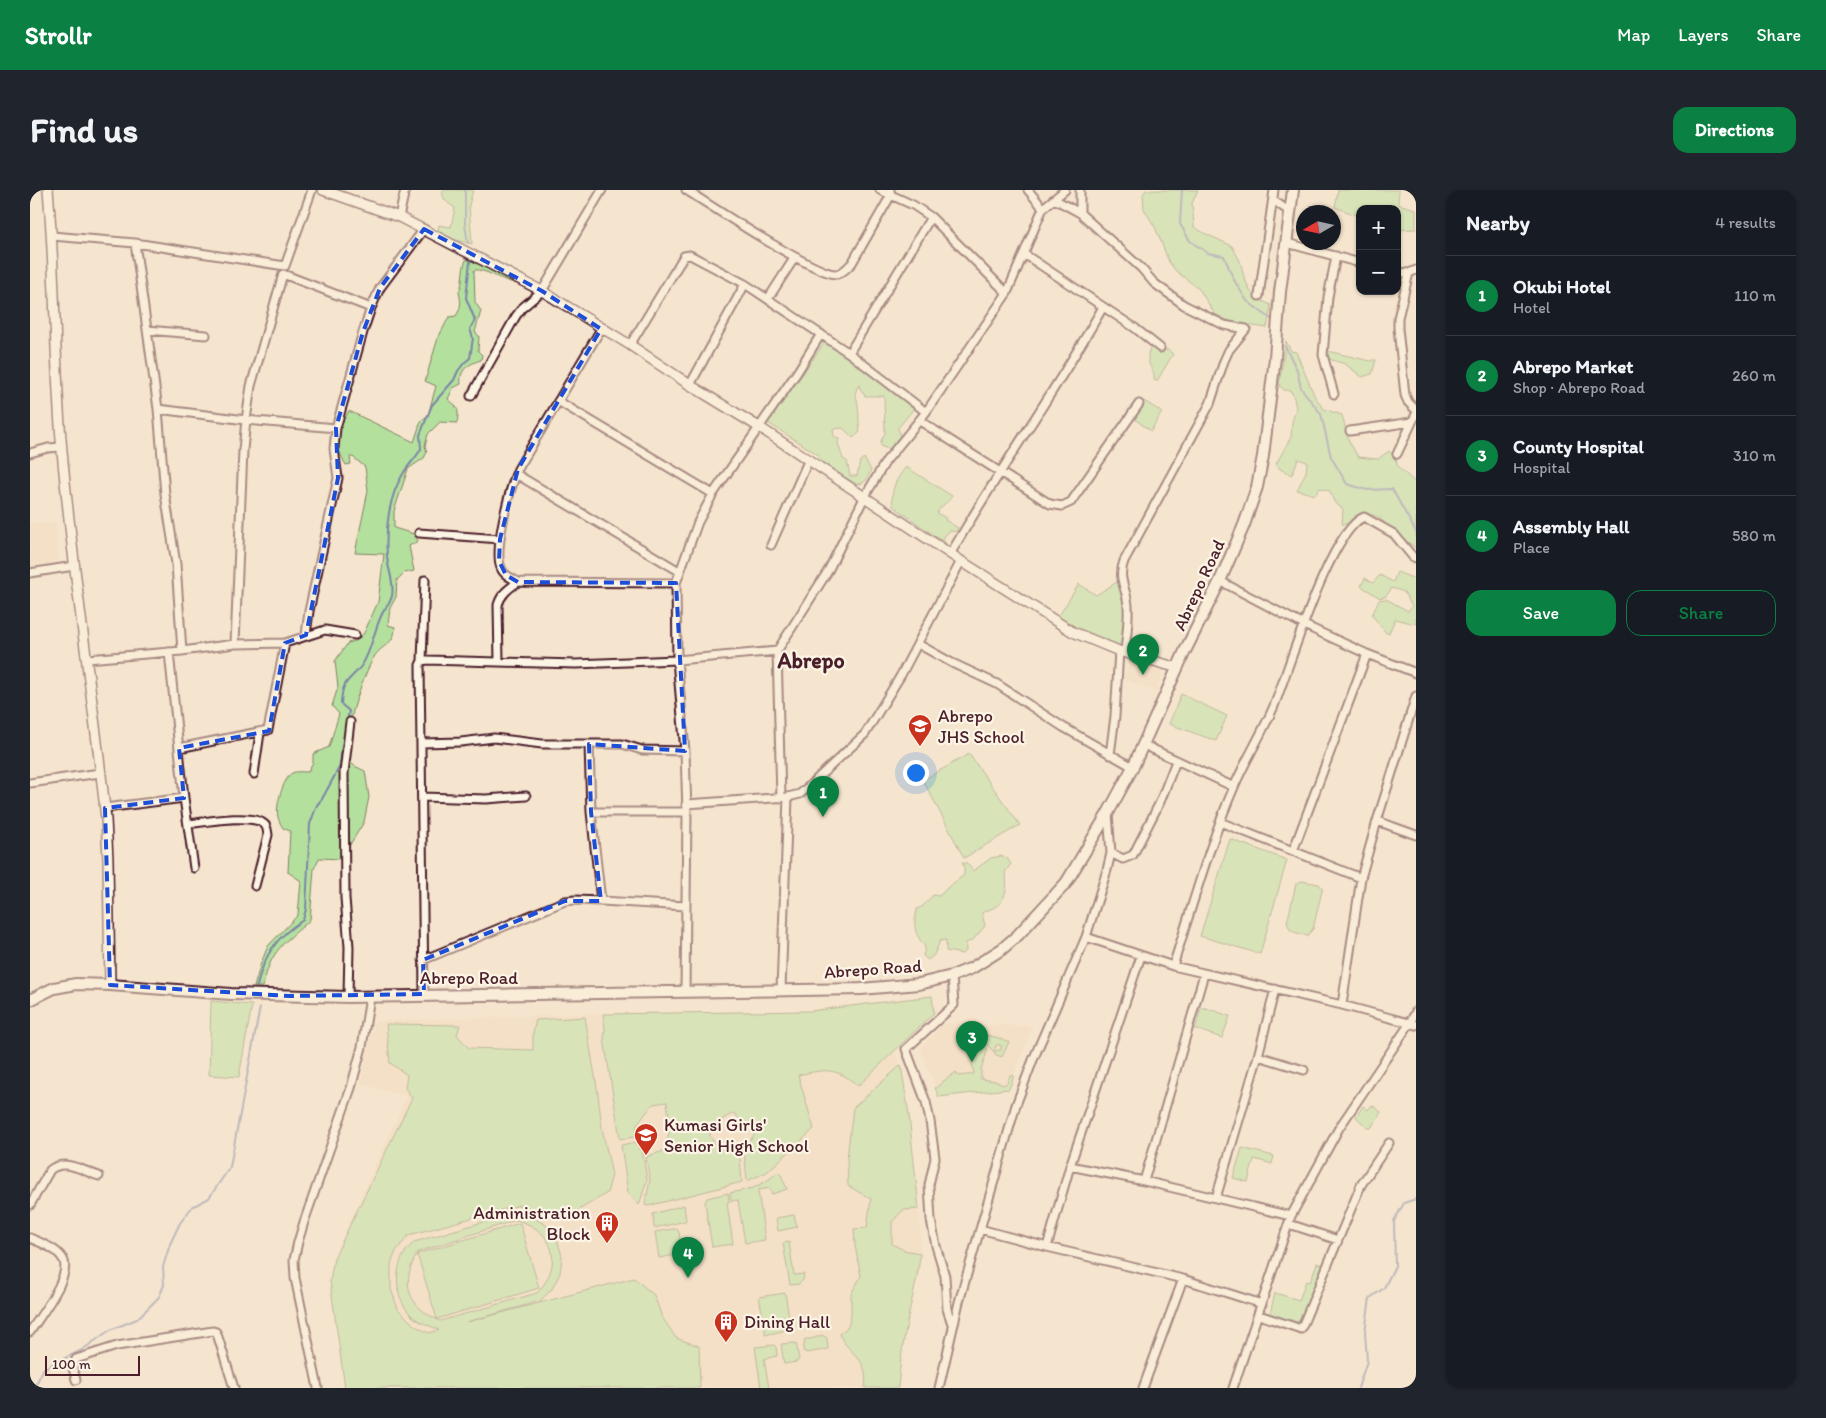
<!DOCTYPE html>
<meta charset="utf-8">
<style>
body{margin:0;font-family:Itim,sans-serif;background:#20242c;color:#f1f3f6}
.controls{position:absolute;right:15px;top:15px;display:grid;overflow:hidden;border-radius:10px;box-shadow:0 1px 4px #0004}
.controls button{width:45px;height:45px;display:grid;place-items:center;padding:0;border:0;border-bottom:1px solid #363941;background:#171b24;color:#f1f3f6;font:25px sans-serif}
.compass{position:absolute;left:1266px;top:15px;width:45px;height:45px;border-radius:50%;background:#171b24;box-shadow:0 1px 4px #0004;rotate:261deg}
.scale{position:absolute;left:15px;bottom:12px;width:95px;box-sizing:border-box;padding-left:5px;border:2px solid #4a1f2b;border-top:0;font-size:14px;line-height:18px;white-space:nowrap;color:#4a1f2b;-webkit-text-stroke:4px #fcf5e5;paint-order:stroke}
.you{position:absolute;left:885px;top:582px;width:18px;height:18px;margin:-12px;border:4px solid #fff;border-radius:50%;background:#1a73e8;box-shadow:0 0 0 8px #1a73e833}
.badge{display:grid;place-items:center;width:32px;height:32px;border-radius:50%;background:#0b8043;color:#fff;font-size:16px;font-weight:700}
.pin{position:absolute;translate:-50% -41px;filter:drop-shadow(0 1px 2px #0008)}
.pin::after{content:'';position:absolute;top:26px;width:18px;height:15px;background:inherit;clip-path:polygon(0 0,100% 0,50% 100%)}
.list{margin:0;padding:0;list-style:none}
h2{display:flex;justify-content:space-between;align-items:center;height:65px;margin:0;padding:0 20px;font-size:21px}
h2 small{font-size:16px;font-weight:400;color:#9ea1a6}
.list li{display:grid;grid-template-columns:32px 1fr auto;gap:15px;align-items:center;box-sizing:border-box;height:80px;padding:0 20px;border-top:1px solid #363941}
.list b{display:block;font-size:19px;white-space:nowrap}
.list p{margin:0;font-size:16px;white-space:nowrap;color:#9ea1a6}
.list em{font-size:16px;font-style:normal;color:#9ea1a6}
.actions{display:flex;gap:10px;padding:15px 20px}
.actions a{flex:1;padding:11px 0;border:1px solid #0b8043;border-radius:15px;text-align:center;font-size:18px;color:#0b8043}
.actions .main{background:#0b8043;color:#fff}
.map{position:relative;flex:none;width:1386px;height:1198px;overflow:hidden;border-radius:15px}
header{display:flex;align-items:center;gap:30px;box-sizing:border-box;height:70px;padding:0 25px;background:#0b8043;color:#fff}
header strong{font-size:24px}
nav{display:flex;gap:28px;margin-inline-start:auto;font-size:18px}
.intro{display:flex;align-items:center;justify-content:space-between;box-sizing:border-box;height:120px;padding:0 30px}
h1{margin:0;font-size:35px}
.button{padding:12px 22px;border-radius:15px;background:#0b8043;color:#fff;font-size:18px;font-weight:700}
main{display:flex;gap:30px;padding:0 30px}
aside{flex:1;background:#171b24;border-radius:15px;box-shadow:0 1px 4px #0004}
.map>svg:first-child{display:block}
.built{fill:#f2dabe}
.green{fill:#b4e09e;stroke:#7f8064;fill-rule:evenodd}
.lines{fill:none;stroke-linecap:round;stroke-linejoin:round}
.stream{stroke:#7b85a5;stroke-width:2}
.minor-casing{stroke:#4a1f2b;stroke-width:11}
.tertiary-casing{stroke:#4a1f2b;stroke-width:12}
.secondary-casing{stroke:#4a1f2b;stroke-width:14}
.minor{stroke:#fcf5e5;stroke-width:7}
.tertiary{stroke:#fcf5e5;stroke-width:9}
.secondary{stroke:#fcf5e5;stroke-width:10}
.marked{fill:none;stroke:#1d4ed8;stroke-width:4;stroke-dasharray:10 6;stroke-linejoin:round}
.labels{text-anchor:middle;stroke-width:4.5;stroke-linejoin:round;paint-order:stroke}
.street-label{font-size:18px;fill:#4a1f2b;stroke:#fcf5e5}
.poi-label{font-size:18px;fill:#4a1f2b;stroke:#fcf5e5;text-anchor:start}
.district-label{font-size:22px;font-weight:bold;fill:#4a1f2b;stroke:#fcf5e5}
</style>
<header>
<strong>Strollr</strong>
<nav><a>Map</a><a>Layers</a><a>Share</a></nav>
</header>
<div class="intro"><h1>Find us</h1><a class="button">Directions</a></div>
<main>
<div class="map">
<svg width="1386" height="1198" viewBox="0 0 1386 1198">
<rect width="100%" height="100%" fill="#f6e5ce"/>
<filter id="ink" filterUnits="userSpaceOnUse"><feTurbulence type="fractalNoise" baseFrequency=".02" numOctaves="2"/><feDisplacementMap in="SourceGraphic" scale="10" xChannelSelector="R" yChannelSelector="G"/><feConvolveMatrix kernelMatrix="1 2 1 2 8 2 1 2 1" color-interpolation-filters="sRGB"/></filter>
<g filter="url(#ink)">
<path class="built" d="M0,333H26L29,373L0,378Z
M1099,469L1133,481L1127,502L1094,490Z
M903,805L905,823L864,863L870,871L879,925L888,1008L891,1046L889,1083L878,1127L871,1167L868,1198H314L299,1091L303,1068L376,907L330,894L344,831L571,823L780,820Z
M914,833L1003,836L979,899L908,907L890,858Z"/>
<path class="green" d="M413,0H443L439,15L442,54L418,48L408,40L409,35L421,37L425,18C418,13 411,10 413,0Z
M1116,0H1168L1162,13L1164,37L1174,43L1202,56L1210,71L1214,87L1220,101L1230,110L1241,115L1237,138L1203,133L1185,124L1169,99L1146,81L1139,72L1125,37L1114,19L1113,4Z
M1308,0H1369L1368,14L1386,19V39L1367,40V19H1330V27L1305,17Z
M443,69L489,94C473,92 454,78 444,80L445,112L451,121L445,142L449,146L448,161L452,165L451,170C438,174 429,180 431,194L423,198L418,209C429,218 429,220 427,233L410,232L398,244L395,256L397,262L394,268L378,279L364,321V338L384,344L388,351L379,356L384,381L374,383L367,390L366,407L360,418L358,435L365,437C365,455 352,454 344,467C333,485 309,553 319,570C322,576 329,578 335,581L339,607L334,632L311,669L289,668L284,679L280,730C254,753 240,760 233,797H224L231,773L238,756L268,725L271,691L258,682L260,641L253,638C251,635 249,631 248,627C245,617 253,589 262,583C266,581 273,582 278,582L283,572V564L299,557L309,524L302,516L308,497L305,471L318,453L328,450L334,443L348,412L354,364L325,363L338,301L335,277L323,267H320L321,274L316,275C303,253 306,242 319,221L384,252L391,231L398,225L406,196L395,191L408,148L419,127L426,126C432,117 431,111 429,102C434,92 431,80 436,70Z
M1256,151L1261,161L1266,162L1285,207L1294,219L1312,225L1319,251L1328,267L1348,269L1359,261L1365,267L1368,277L1386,293V358L1360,339L1350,328L1334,322C1327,330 1322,335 1312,334L1313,319L1304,312L1300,301L1290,298L1285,305L1267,300L1276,282L1277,272L1268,269L1262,285L1250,279L1246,274L1261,247L1262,232L1266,218L1264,208L1261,201L1254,200L1249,195Z
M795,152L886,216L868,238L870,246L860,259L852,257L850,253L855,243L854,206H835L829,197L830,195L828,196L825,203C830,215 828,229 830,242L823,248L813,238L803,239L804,246L809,249L808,253L813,269L817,271L820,286H827L830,271L834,268L841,280C838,287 836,295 826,294L786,269L789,265L738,233Z
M1120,158L1138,160L1143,164L1127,191L1124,190C1126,179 1113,175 1120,158Z
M1297,161L1341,171L1342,170H1346L1342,184L1332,187L1315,174L1299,169Z
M1114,211L1132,222L1121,241L1103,228Z
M876,277L922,306C918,313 911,315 907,323L916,328L915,330L928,338L926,342L920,341L917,343L913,349L916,354L863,316C860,300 866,289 876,277Z
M1367,382L1385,389L1386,387V433L1385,434L1365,429L1359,443H1356L1342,425L1349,410L1356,409L1378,421L1382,416L1374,402L1362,398L1356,406L1350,408L1331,396L1335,388L1343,393L1350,385L1363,392Z
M1090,390C1098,418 1097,429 1092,456C1070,449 1045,443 1028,427L1049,394L1066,405Z
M1151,504L1197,526L1186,551L1139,534Z
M939,564L990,635L934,668L893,590Z
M1200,649L1257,670L1230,764L1170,746Z
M970,666L977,668L981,674L975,682C979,695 976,712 963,718C958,721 956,720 952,723L955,736L943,750L936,753V761L932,764L916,761V750L910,751L904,765L898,770L893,766L895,757C884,742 883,738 887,719L893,716L903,705L909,706L918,697L934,685V677L932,673H937L943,681L961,668Z
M1272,691L1289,694L1292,698V701L1283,739L1277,746L1261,741L1257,733L1265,698L1266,694Z
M902,806L904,823L828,896C806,877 796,879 768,885L784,939L737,982L717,991L714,959L724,945L704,923L693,929L680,940V946L689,960L698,957H709L712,992L618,1016L615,1015L620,990L616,967L636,960L640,936L637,912L623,914L607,935L605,947L590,949L574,849L575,838L573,824L780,821Z
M181,811L222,815L209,887L179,885Z
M1171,818H1176L1200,826L1192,848L1165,839Z
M555,827L568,904L572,938L582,985L577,1003L544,1023L522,1026L490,1015L379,1045L366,1061L361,1074V1099L368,1119L384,1135L399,1143L409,1140C401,1136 390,1133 382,1126C366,1111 363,1083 374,1064C376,1059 381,1056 384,1052L484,1023L501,1026L516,1035L527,1049L532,1066L530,1083L522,1099L510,1111L437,1132L604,1088L624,1105L632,1127L646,1148L669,1156L670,1198H315L300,1091L304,1068L382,908L375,898L377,885L360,873L356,834L430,835L427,845L439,858L503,860V842L506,830ZM486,1030C525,1040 534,1074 507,1103L410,1131C377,1116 370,1093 388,1062Z
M951,844L969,848L979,852L972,867L964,864L967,860H971V855H966L964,862L949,847Z
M946,848L958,859L951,879V889L965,891L973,895L977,893L980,885L984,886L979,899L909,907L905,898L911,895V893L926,882L928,886L944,884L938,852Z
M871,875L879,925L889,1019L873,1020L862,1032V1054L874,1060L890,1063C889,1086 882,1106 878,1128C873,1151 870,1175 868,1198H835C839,1166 821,1168 809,1144L818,1137L821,1125V1104L831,1086L825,1056L824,1039L837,1038L841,1009L818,996L817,968L823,918Z
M1342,915L1351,922L1341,938H1338L1326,927L1333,916L1338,920Z
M606,952L609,959H612L617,990L609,1015L598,1003L591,955Z
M1212,958L1244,966L1242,974L1224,969L1218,992L1203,988Z
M748,982L751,985L757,999L742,1004L740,998L728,1000L735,1050L715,1053L708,1010L701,1011L700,1003L723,998L738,990Z
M698,1003L699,1012L697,1013L703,1054L682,1057L675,1013L677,1008Z
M654,1015L656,1031L624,1038L623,1024Z
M764,1025L767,1037L748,1041L746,1028Z
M490,1033L509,1098L407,1129L387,1064Z
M643,1039H647L649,1042L652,1064L629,1068L625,1042Z
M759,1052L764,1085L774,1084L773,1090L769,1094L760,1095L753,1053Z
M1287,1073L1296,1076L1270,1133L1240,1124L1245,1103L1269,1110L1276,1091L1280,1092Z
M755,1103L761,1139L735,1145V1138L739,1135L733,1127L729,1107Z
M792,1145L797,1148L798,1159L777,1163L773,1161L775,1149H781Z
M766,1153L769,1169L767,1172L754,1174L751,1154Z
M744,1155L746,1157L747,1166L734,1169L739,1198H731L725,1157Z"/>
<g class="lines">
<path class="stream" d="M435,0V35L438,53
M1152,0L1150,34L1160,51L1178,63L1194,66L1204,90L1217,111L1241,129
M1255,156L1267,180L1271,198L1291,224L1301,267L1317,294L1337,300L1362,299L1386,342
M227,796C234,765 246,747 273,730L276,719L280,634L287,615L292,609L310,576L312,556L319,521L311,514C312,488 320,492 332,475C342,460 344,439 353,422C356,417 361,411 362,406C365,392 357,378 357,365C355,339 359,306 373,284C378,275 386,268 391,259L390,245L402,215L424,190L428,181L434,173L440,168L443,148L440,139L445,130L436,108L440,71
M4,1198L14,1178L52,1160L80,1140L107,1129L129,1107L134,1095L133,1077L140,1054L150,1033L162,1017L179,1008L200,977L230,817
M1328,1198L1337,1171L1335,1142L1340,1108L1354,1098L1365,1076L1364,1031L1374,1013L1386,1009"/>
<g class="minor-casing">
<path id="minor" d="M656,0C680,15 786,86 807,84C813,83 818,77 822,73L861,5L860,0
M850,0L883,15L901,27L977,103
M998,0L1013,18
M1024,9L1050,23L1111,78L1124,93L1154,115L1194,135L1216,139L1199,160L1194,171L1180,214L1094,371C1087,390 1097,398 1098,416C1099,432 1096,448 1095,463
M1243,10L1260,22
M1050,23V0
M369,27L375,0
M22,46L105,53L255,76L282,0
M105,53L128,219L216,230L221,196L253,84L341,118
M1257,53L1330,73
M994,64L1105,138L1130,158
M1367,82L1379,83L1386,80
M1379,83L1368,128V138L1375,205L1378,212L1386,220
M715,94L819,163
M1229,106L1244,0
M738,109L765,67
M571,139L488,279C480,298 462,363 472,380C475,386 482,388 488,392L646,393
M117,140L176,145
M600,155L654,66L660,65L715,94L660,195
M1304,204L1293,165L1298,107L1306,66
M441,206L486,126L492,118L512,101L572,0
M528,211L683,304
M128,219L135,304L146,374L152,461L205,454L213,260L216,230L306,238
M896,222L819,163L901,27
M890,231L1020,314L1032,316L1041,312L1109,214
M1320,241L1382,232
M0,263L18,258L31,257
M1367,264L1386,224
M486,284L649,381
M389,343L470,349
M741,355L779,269
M921,363C969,279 1026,201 1073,117
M0,383L44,376
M1190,391L1274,435L1337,464L1386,483
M276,445L279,421L308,288L304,259L306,238L333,142L341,118L350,98L394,39
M205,454L255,453L295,440L325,445
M888,454L922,473L967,494L1033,537L1103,577
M747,461L751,608
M57,469L152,461
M392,471L395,390
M469,472L468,415C471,404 479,398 488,392
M391,553L431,552L464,548L512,554H559L561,622L571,711L545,710L535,711L393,770
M559,554H592L612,560L655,561
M1114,555L1204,597
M149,558L238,540L255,453
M1080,565L1085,526L1089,461
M224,584L230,543
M0,593L70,583
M392,607L456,609L496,606
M154,608L164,678
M656,614L758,607L770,604L777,598L835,544L871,485L931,371
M75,618L154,608L139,462
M561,622H657
M1347,631L1386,645
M1190,632L1331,688
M158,634C174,632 222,623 234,634C238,637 237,641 238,645L225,696
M1263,661L1337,464
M1081,663L1093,669L1103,665L1130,612L1146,571
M571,711L656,716
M1056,747L1143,776L1312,815L1386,835
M1143,776C1162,717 1179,655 1204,597C1216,569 1232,544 1244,516C1259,479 1300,340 1334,327L1364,344L1383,367L1386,368
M922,786L924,815L876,859L896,912L900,931L905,968L899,995L901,1030L906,1056L915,1086L917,1119L923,1137
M751,800L758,607
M655,802L657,622L655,561L647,470L646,393L668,332L683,304L768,181L791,144
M394,804L390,475L392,471L397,470L546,474L647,470L747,461L798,381L835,306L856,271L896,222L977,103L1013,18L1035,0
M318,807L319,757L315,708L314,583L320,532
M1312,815L1331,688L1347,631L1386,506
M1228,866L1274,880
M1040,976L1114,991L1261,1026
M1114,991L1174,784
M1186,1008L1228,866L1245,799
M0,1015L20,980C35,968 53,981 69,986
M1259,1034L1308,1050
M950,1039L1017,1057L1153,1089L1232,1114
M0,1048C11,1053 26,1058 33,1069C43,1085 9,1127 0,1142
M1017,1057L1040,976L1111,766
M1229,1125L1271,1139L1331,995L1359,953
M46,1190L43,1178L46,1169L87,1156L183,1141L186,1142L188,1147L204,1198
M288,1198L265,1088L264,1070L268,1052L274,1032L321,898L332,857L340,807
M909,1198L929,1112L986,915L1003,870L1056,747L1077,680L1081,663L1078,623
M1113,1198L1153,1089
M1203,1198L1261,1026L1309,938L1380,833L1386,821"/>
</g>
<g class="tertiary-casing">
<path id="tertiary" d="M18,0C26,87 24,174 32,261C43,384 63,506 76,629L78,670L80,795
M293,0L369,27L512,101L600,155L660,195L729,237L931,371L1043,442L1089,461L1148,478"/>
</g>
<g class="secondary-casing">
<path id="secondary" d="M0,810L24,798L46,794L80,795L201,804L318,807L831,799L889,794L922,786L942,778L972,759L988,745L1036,693L1078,623L1103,577L1155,461L1190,391L1214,335L1227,297L1233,266L1245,168L1250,102L1263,0"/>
</g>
<use href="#minor" class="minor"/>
<use href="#tertiary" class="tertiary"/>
<use href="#secondary" class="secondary"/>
</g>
</g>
<path d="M0 0H1386V1198H0ZM394,39L512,101L571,139L488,279L470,349L469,371L476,385L488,392L646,393L655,561L559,554L561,622L571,711H535L393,770L394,804L260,806L80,795L75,618L154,608L149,558L239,541L255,453L276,445L308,288L306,238L333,142L350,98Z" fill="#f6e5ce" fill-opacity=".55" fill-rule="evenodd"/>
<path class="marked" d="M394,39L512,101L571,139L488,279L470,349L469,371L476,385L488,392L646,393L655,561L559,554L561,622L571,711H535L393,770L394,804L260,806L80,795L75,618L154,608L149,558L239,541L255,453L276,445L308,288L306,238L333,142L350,98Z"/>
<defs>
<g id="school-pin" transform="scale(1.25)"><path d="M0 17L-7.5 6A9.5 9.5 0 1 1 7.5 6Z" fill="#c8321e" stroke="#fcf5e5"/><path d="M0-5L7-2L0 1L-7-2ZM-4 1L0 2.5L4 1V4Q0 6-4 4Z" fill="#fff"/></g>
<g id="building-pin" transform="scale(1.25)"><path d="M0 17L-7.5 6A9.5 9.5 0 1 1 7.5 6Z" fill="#c8321e" stroke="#fcf5e5"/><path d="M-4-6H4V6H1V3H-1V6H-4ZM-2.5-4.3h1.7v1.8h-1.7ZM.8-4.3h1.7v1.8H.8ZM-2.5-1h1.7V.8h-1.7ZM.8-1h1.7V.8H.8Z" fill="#fff"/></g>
</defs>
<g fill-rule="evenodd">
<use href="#school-pin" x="890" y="536"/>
<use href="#school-pin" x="616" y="945"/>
<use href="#building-pin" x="577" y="1033"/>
<use href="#building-pin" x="696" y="1132"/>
</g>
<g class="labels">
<g class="street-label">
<text transform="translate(1169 395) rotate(-65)" y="6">Abrepo Road</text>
<text transform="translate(843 779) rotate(-4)" y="6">Abrepo Road</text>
<text x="439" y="794">Abrepo Road</text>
</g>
<g class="poi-label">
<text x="908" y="532">Abrepo<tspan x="908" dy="21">JHS School</tspan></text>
<text x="634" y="941">Kumasi Girls'<tspan x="634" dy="21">Senior High School</tspan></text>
<text x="560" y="1029" text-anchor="end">Administration<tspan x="560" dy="21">Block</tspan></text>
<text x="714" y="1138">Dining Hall</text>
</g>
<g class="district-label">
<text x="781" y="478">Abrepo</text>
</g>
</g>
</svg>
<div class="controls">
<button>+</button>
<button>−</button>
</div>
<svg class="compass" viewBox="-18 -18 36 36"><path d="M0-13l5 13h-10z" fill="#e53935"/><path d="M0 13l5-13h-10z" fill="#9ea1a6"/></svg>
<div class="scale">100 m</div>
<div class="you"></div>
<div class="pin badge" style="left:793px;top:627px">1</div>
<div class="pin badge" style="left:1113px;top:485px">2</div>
<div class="pin badge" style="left:942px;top:872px">3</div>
<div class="pin badge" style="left:658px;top:1088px">4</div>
</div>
<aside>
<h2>Nearby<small>4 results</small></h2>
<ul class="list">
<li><span class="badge">1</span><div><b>Okubi Hotel</b><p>Hotel</p></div><em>110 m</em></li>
<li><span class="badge">2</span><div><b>Abrepo Market</b><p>Shop · Abrepo Road</p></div><em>260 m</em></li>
<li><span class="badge">3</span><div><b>County Hospital</b><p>Hospital</p></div><em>310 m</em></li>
<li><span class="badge">4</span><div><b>Assembly Hall</b><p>Place</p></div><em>580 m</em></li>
</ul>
<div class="actions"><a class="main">Save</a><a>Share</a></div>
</aside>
</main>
